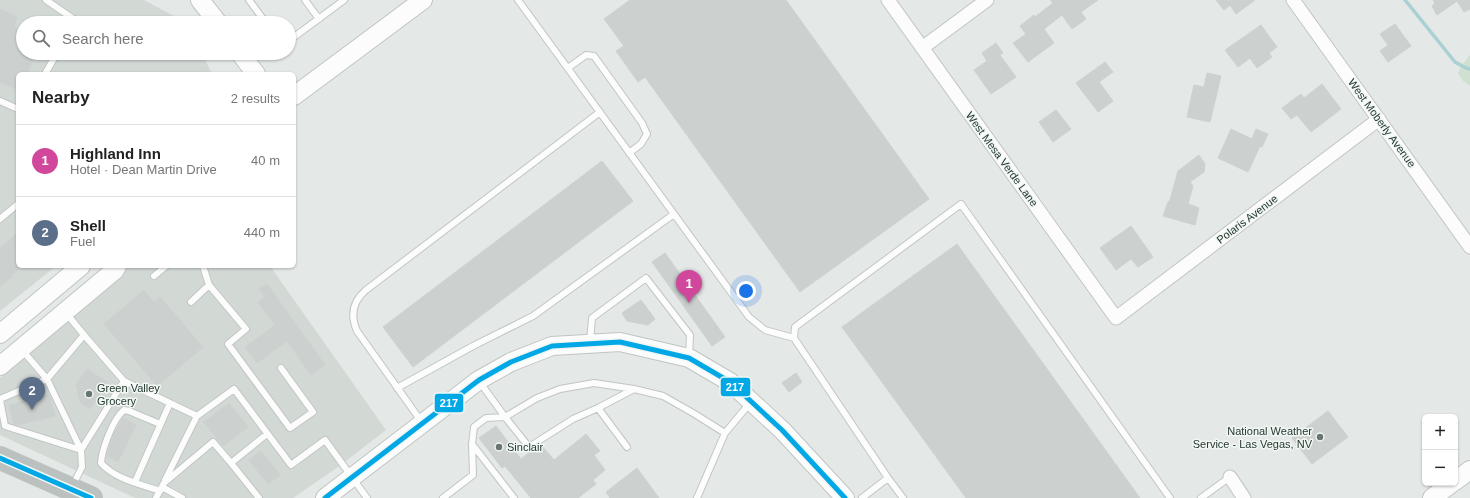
<!DOCTYPE html>
<meta charset="utf-8">
<style>
body{margin:0;font-family:Arial,sans-serif;background:#f6f6f6;color:#222}
.controls{position:absolute;right:12px;bottom:12px;display:grid;overflow:hidden;border-radius:6px;box-shadow:0 1px 3px #0004}
.controls button{width:36px;height:36px;display:grid;place-items:center;padding:0;border:0;border-bottom:1px solid #e0e0e0;background:#fff;color:#222;font:20px sans-serif}
.you{position:absolute;left:746px;top:291px;width:14px;height:14px;margin:-10px;border:3px solid #fff;border-radius:50%;background:#1a73e8;box-shadow:0 0 0 6px #1a73e833}
.badge{display:grid;place-items:center;width:26px;height:26px;border-radius:50%;background:#ea580c;color:#fff;font-size:13px;font-weight:700}
.pin{position:absolute;translate:-50% -33px;filter:drop-shadow(0 1px 2px #0008)}
.pin::after{content:'';position:absolute;top:21px;width:14px;height:12px;background:inherit;clip-path:polygon(0 0,100% 0,50% 100%)}
.list{margin:0;padding:0;list-style:none}
h2{display:flex;justify-content:space-between;align-items:center;height:52px;margin:0;padding:0 16px;font-size:17px}
h2 small{font-size:13px;font-weight:400;color:#767676}
.list li{display:grid;grid-template-columns:26px 1fr auto;gap:12px;align-items:center;box-sizing:border-box;height:72px;padding:0 16px;border-top:1px solid #e0e0e0}
.list b{display:block;font-size:15px;white-space:nowrap}
.list p{margin:0;font-size:13px;white-space:nowrap;color:#767676}
.list em{font-size:13px;font-style:normal;color:#767676}
.icon{flex:none;width:22px;height:22px;fill:none;stroke:currentColor;stroke-width:2;stroke-linecap:round;stroke-linejoin:round}
.map{position:relative;flex:none;width:1470px;height:498px;overflow:hidden}
.search{position:absolute;background:#fff;box-shadow:0 1px 3px #0004;left:16px;top:16px;width:280px;height:44px;display:flex;align-items:center;gap:10px;box-sizing:border-box;padding:0 14px;border-radius:22px;color:#767676;font-size:15px}
.panel{position:absolute;background:#fff;box-shadow:0 1px 3px #0004;left:16px;top:72px;width:280px;height:196px;border-radius:6px}
.map>svg:first-child{display:block}
.built{fill:#d2d9d5}
.green{fill:#cfe0d2}
.lines{fill:none;stroke-linecap:round;stroke-linejoin:round}
.stream{stroke:#a9d0d2;stroke-width:3.5}
.building{fill:#ccd1cf;stroke:#cdd1cf}
.lane-casing{stroke:#c1c5c3;stroke-width:8}
.street-casing{stroke:#c1c5c3;stroke-width:15}
.secondary-casing{stroke:#c0c5c3;stroke-width:20}
.highway-casing{stroke:#bdc4c1;stroke-width:24}
.lane{stroke:#fbfcfb;stroke-width:6}
.street{stroke:#fbfcfb;stroke-width:13}
.secondary{stroke:#fbfcfb;stroke-width:18}
.highway{stroke:#bac1bf;stroke-width:22}
.bus-1-casing{stroke:#f2f7f4;stroke-width:8}
.bus-1{stroke:#02a7e6;stroke-width:5}
.poi-dot{fill:#677670;stroke:#f2f7f4;stroke-width:1.5}
.labels{text-anchor:middle;stroke-width:3;stroke-linejoin:round;paint-order:stroke}
.street-label{font-size:11px;fill:#243931;stroke:#f2f7f4}
.poi-label{font-size:11px;fill:#243931;stroke:#f2f7f4;text-anchor:start}
.line-badge{stroke:#f2f7f4;stroke-width:1.5}
.badge-label{font-size:11px;text-anchor:middle;font-weight:bold;fill:#fff}
</style>
<div class="map">
<svg width="1470" height="498" viewBox="0 0 1470 498">
<rect width="100%" height="100%" fill="#e4e8e6"/>
<path class="built" d="M0,0H144L187,23H23V53H202L212,74H18V266H56L0,311Z
M129,266H270L386,430L338,467L293,498H135L0,435V378L67,322L85,304Z"/>
<path class="green" d="M1470,55V86L1462,80L1458,73L1461,66Z"/>
<g class="lines">
<path class="stream" d="M1405,0L1455,62L1466,68L1470,69"/>
</g>
<path class="building" d="M630,0H786L929,199L800,292L645,77L638,82L616,51L624,46L604,19Z
M1050,0H1098L1081,12L1086,19L1072,29L1062,15L1044,29L1054,43L1028,62L1013,43L1026,34L1020,26L1034,15L1035,17L1053,3Z
M1216,0H1255L1236,14L1230,5L1224,10Z
M1433,0H1470V9L1464,12L1457,1L1437,15L1432,6L1435,3Z
M0,9L17,17L14,27L23,32V53H36L27,74H18V90L0,82Z
M1395,24L1411,46L1388,62L1380,51L1388,45L1380,34Z
M1261,25L1277,47L1269,53L1272,57L1257,68L1250,58L1238,67L1225,50Z
M996,43L1003,53L1000,55L1016,77L991,94L974,70L987,61L982,53Z
M1105,62L1113,72L1099,82L1113,101L1098,112L1076,83Z
M1207,73L1221,76L1210,122L1187,117L1194,85L1204,87Z
M1322,84L1341,109L1311,132L1297,115L1291,119L1282,108L1301,94L1304,98Z
M1056,110L1071,129L1053,142L1039,122Z
M1231,129L1252,139L1256,129L1268,134L1262,147L1260,146L1248,172L1218,158Z
M1199,155L1205,164L1204,172L1190,182L1193,186L1188,204L1199,208L1195,225L1163,216L1168,202L1170,200L1178,171Z
M602,161L633,201L413,367L383,327Z
M1131,226L1153,257L1138,267L1131,259L1116,270L1100,248Z
M18,233V270L11,275L12,277L0,287V248Z
M957,244L1140,498H966L842,327Z
M665,253L725,337L712,346L652,262Z
M267,284L325,365L311,375L287,341L257,363L245,347L275,325L258,302L265,297L259,289Z
M144,290L154,302L160,297L203,347L157,386L104,324Z
M641,300L655,319L648,325L627,321L622,313Z
M87,369L107,382L90,409L80,402L76,385Z
M796,373L802,382L789,392L782,383Z
M49,395L55,416L18,425L14,424L9,405Z
M229,403L248,427L223,446L204,422Z
M1328,411L1348,437L1312,464L1292,438Z
M123,418L136,425L118,462L107,456L113,436Z
M496,426L521,459L535,448L537,451L542,446L554,460L586,434L600,451L594,455L605,470L593,480L596,484L578,498H531L505,466L502,468L479,438Z
M261,451L280,475L268,484L249,460Z
M637,468L659,498H610L606,492Z"/>
<g class="lines">
<g class="lane-casing">
<path id="lane" d="M46,0L75,20L73,23
M249,0L266,23
M305,0L319,19
M518,0L749,317L765,330L794,338
M289,36L294,37L344,0
M568,68L586,55L594,56L642,123L647,134L641,144L629,153
M45,74L57,53
M0,101L18,109
M0,219L18,204
M203,266L209,285L246,329L228,344L290,428L313,412L281,368
M154,276L166,266
M191,302L209,285
M84,335L124,381L197,416L234,389L291,465L325,440L367,498
M590,342L592,318L646,278L690,335L689,356
M22,350L47,379L84,335L66,313
M479,381L505,417
M397,388L473,346L533,316L674,214
M634,389L598,408L573,419L529,447L505,417L537,398L560,389L594,383L634,389L663,396L693,413L725,433L750,403
M0,399L47,379L81,450L124,381
M0,400L5,426L81,450L82,467L73,485
M598,408L627,447
M421,421L357,331C350,315 353,301 366,290L600,112
M472,444L514,498
M165,480L197,416
M135,482L170,403
M162,487L182,498
M160,491C140,484 115,479 101,463C102,449 113,419 124,410L129,411L160,424
M156,498L164,483L213,442L231,463
M259,498L231,463L267,434
M443,498L473,475L472,444L474,427L486,418L505,417
M697,498L725,433
M862,498L888,478
M903,498L888,478L794,338L795,327L961,204L1170,498
M1201,498L1230,477"/>
</g>
<g class="street-casing">
<path id="street" d="M888,0L1116,318L1379,119
M1293,0L1470,247
M922,48L987,0
M1230,477L1244,498"/>
</g>
<g class="secondary-casing">
<path id="secondary" d="M200,0L218,23
M240,53L256,74
M294,96L423,0
M0,334L81,266
M0,366L115,270L117,266
M1455,481L1470,470
M325,498L479,380L511,362L552,346L620,342L689,358L730,382L782,430L845,498
M1432,498L1452,483"/>
</g>
<g class="highway-casing">
<path id="highway" d="M0,458L91,498"/>
</g>
<use href="#lane" class="lane"/>
<use href="#street" class="street"/>
<use href="#secondary" class="secondary"/>
<use href="#highway" class="highway"/>
<g class="bus-1-casing">
<path id="bus-1" d="M0,458L91,498
M325,498L479,380L511,362L552,346L620,342L689,358L730,382L782,430L845,498"/>
</g>
<use href="#bus-1" class="bus-1"/>
</g>
<g class="poi-dot">
<circle cx="89" cy="394" r="4"/>
<circle cx="1320" cy="437" r="4"/>
<circle cx="499" cy="447" r="4"/>
</g>
<g class="labels">
<g class="street-label">
<text transform="translate(1382 123) rotate(54)" y="4">West Moberly Avenue</text>
<text transform="translate(1002 159) rotate(54)" y="4">West Mesa Verde Lane</text>
<text transform="translate(1247 219) rotate(-37)" y="4">Polaris Avenue</text>
</g>
<g class="poi-label">
<text x="97" y="392">Green Valley<tspan x="97" dy="13">Grocery</tspan></text>
<text x="1312" y="435" text-anchor="end">National Weather<tspan x="1312" dy="13">Service - Las Vegas, NV</tspan></text>
<text x="507" y="451">Sinclair</text>
</g>
</g>
<g class="line-badge">
<rect x="720" y="377" width="31" height="20" rx="4" fill="#02a7e6"/>
<rect x="434" y="393" width="30" height="20" rx="4" fill="#02a7e6"/>
</g>
<g class="badge-label">
<text x="735" y="391">217</text>
<text x="449" y="407">217</text>
</g>
</svg>
<div class="controls">
<button>+</button>
<button>−</button>
</div>
<div class="you"></div>
<div class="pin badge" style="left:689px;top:303px;background:#d1479c">1</div>
<div class="pin badge" style="left:32px;top:410px;background:#5c6f8a">2</div>
<div class="search"><svg class="icon" aria-label="search" viewBox="0 0 24 24"><circle cx="10" cy="10" r="6"/><path d="M15 15l6 6"/></svg>Search here</div>
<section class="panel">
<h2>Nearby<small>2 results</small></h2>
<ul class="list">
<li><span class="badge" style="background:#d1479c">1</span><div><b>Highland Inn</b><p>Hotel · Dean Martin Drive</p></div><em>40 m</em></li>
<li><span class="badge" style="background:#5c6f8a">2</span><div><b>Shell</b><p>Fuel</p></div><em>440 m</em></li>
</ul>
</section>
</div>
